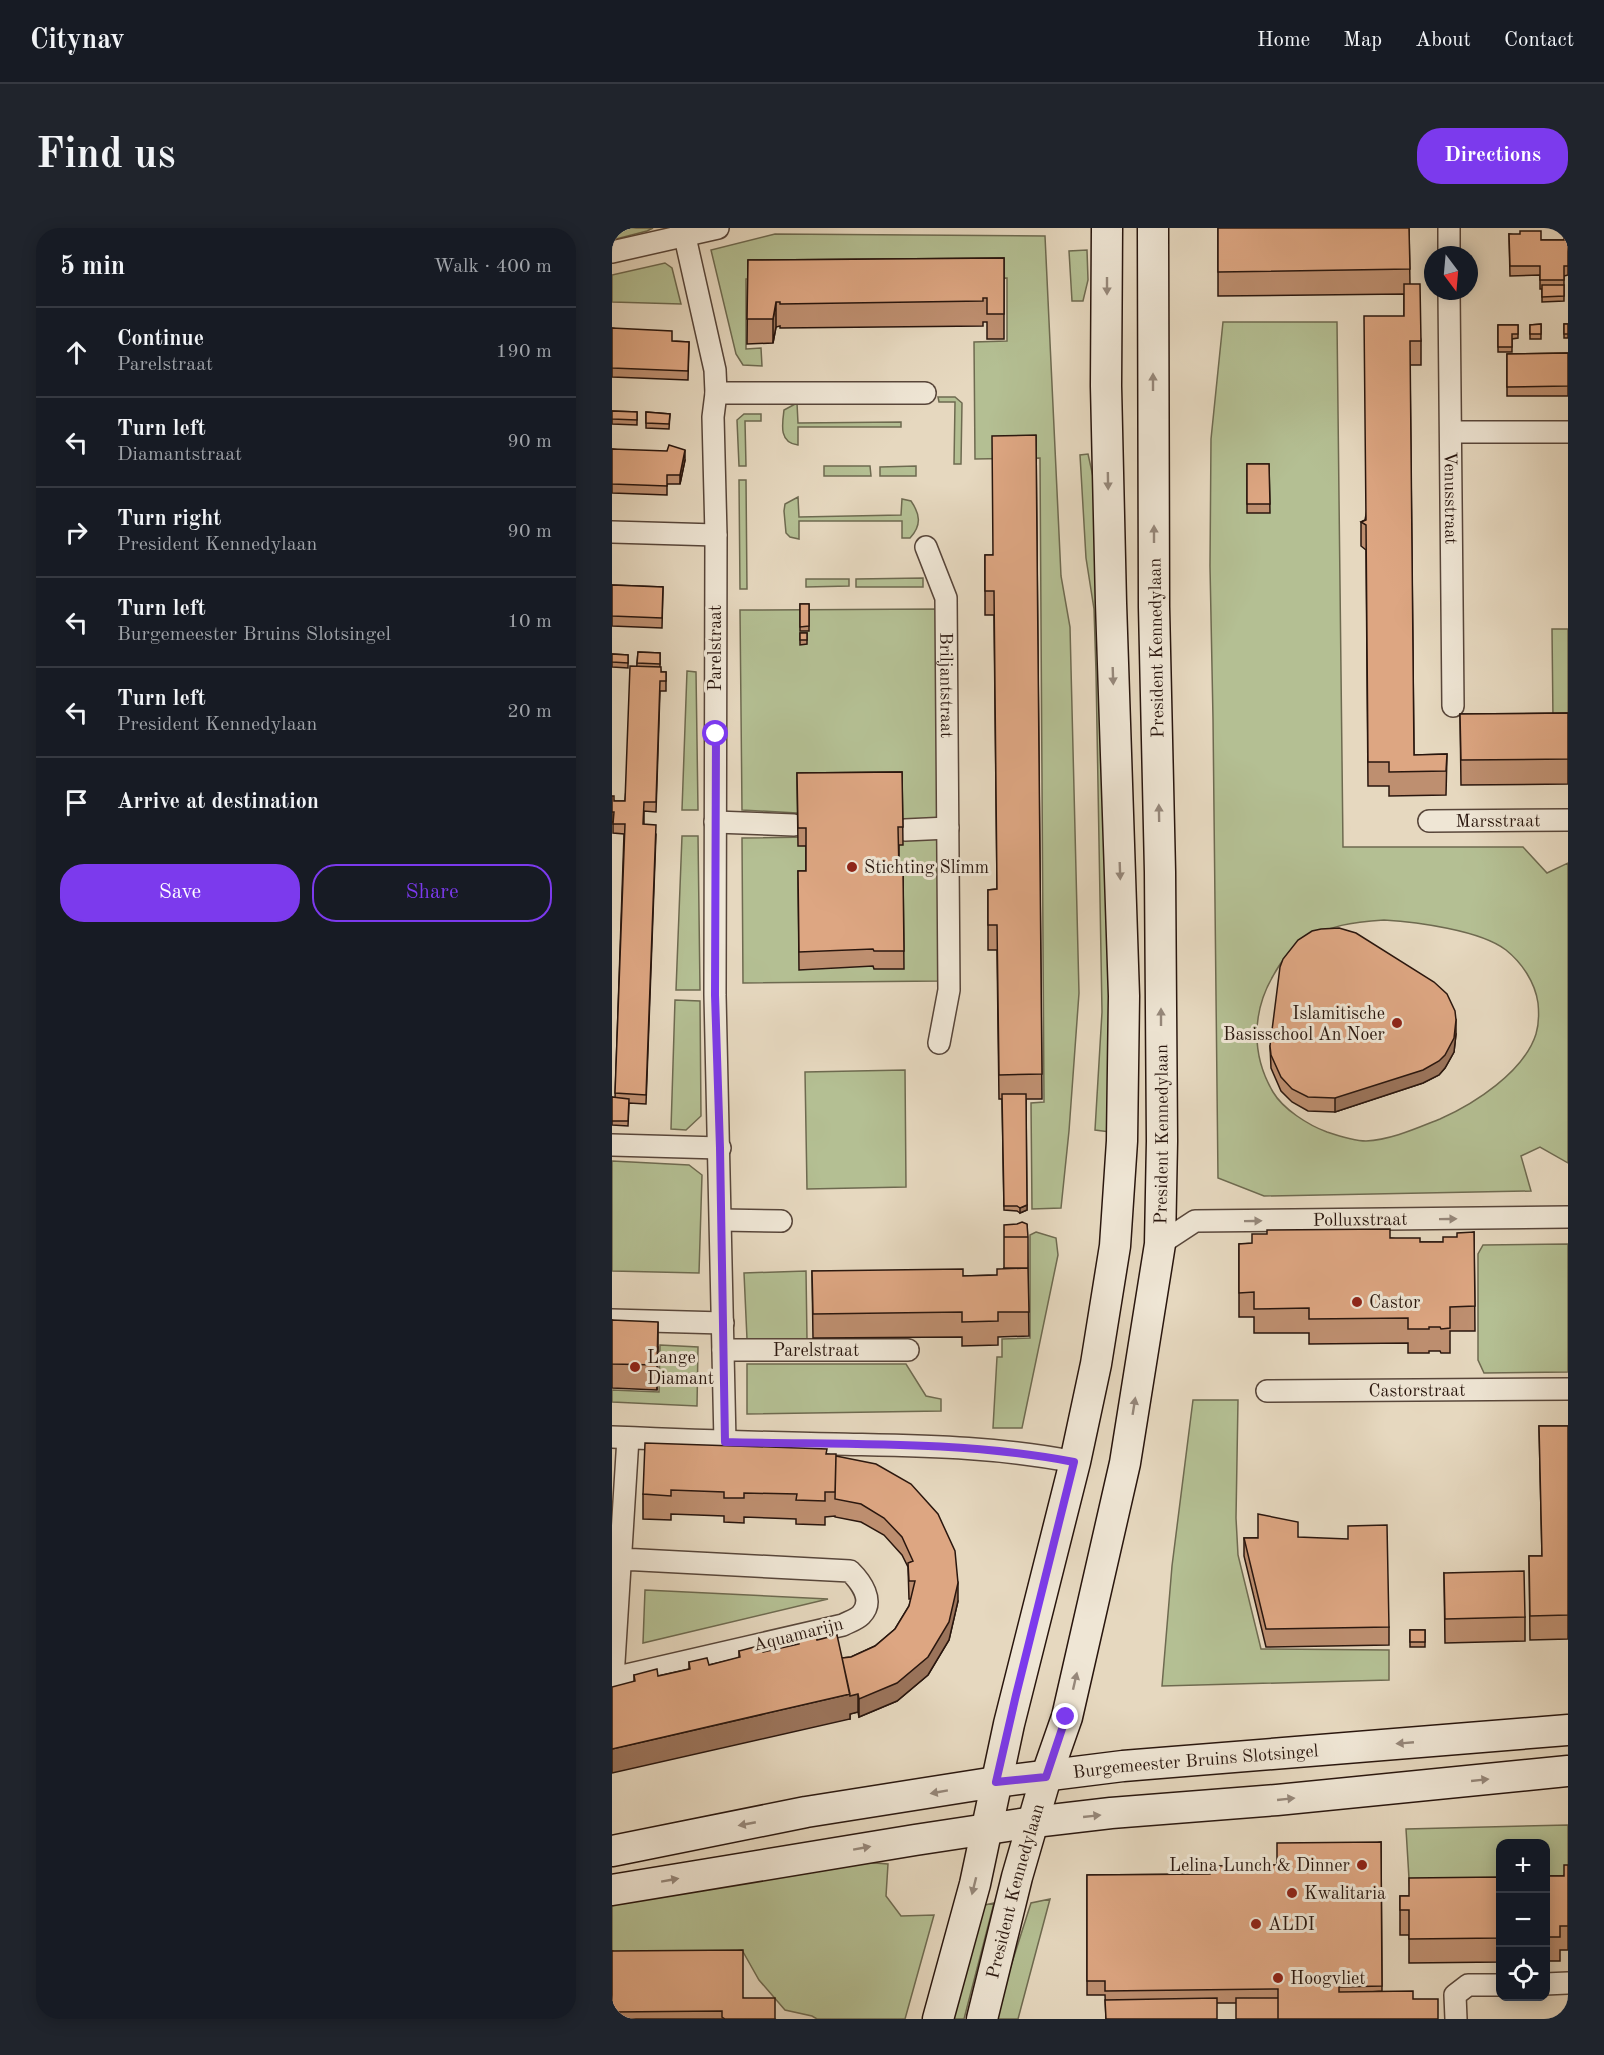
<!DOCTYPE html>
<meta charset="utf-8">
<style>
body{margin:0;font-family:"Old Standard TT",serif;background:#20242c;color:#f1f3f6}
.controls{position:absolute;right:18px;bottom:18px;display:grid;overflow:hidden;border-radius:12px;box-shadow:0 3px 15px #0003}
.controls button{width:54px;height:54px;display:grid;place-items:center;padding:0;border:0;border-bottom:2px solid #363941;background:#171b24;color:#f1f3f6;font:30px sans-serif}
.compass{position:absolute;left:812px;top:18px;width:54px;height:54px;border-radius:50%;background:#171b24;box-shadow:0 3px 15px #0003;rotate:164deg}
.stop{position:absolute;width:18px;height:18px;margin:-14px;border:4px solid #7c3aed;border-radius:50%;background:#fff}
.stop.end{background:#7c3aed;border-color:#fff;box-shadow:0 2px 6px #0008}
.list{margin:0;padding:0;list-style:none}
h2{display:flex;justify-content:space-between;align-items:center;height:78px;margin:0;padding:0 24px;font-size:26px}
h2 small{font-size:20px;font-weight:400;color:#9ea1a6}
.list li{display:grid;grid-template-columns:39px 1fr auto;gap:18px;align-items:center;box-sizing:border-box;height:90px;padding:0 24px;border-top:2px solid #363941}
.list b{display:block;font-size:22px;white-space:nowrap}
.list p{margin:0;font-size:20px;white-space:nowrap;color:#9ea1a6}
.list em{font-size:20px;font-style:normal;color:#9ea1a6}
.actions{display:flex;gap:12px;padding:18px 24px}
.actions a{flex:1;padding:14px 0;border:2px solid #7c3aed;border-radius:24px;text-align:center;font-size:21px;color:#7c3aed}
.actions .main{background:#7c3aed;color:#fff}
.icon{flex:none;width:33px;height:33px;fill:none;stroke:currentColor;stroke-width:2;stroke-linecap:round;stroke-linejoin:round}
.map{position:relative;flex:none;width:956px;height:1791px;overflow:hidden;border-radius:24px}
header{display:flex;align-items:center;gap:36px;box-sizing:border-box;height:84px;padding:0 30px;background:#171b24;border-bottom:2px solid #363941}
header strong{font-size:28px}
nav{display:flex;gap:33px;margin-inline-start:auto;font-size:21px}
.intro{display:flex;align-items:center;justify-content:space-between;box-sizing:border-box;height:144px;padding:0 36px}
h1{margin:0;font-size:42px}
.button{padding:15px 27px;border-radius:24px;background:#7c3aed;color:#fff;font-size:21px;font-weight:700}
main{display:flex;gap:36px;padding:0 36px}
aside{flex:1;background:#171b24;border-radius:24px;box-shadow:0 3px 15px #0003}
.map>svg:first-child{display:block}
.green{fill:#b4bf93;stroke:#6e6a50;stroke-width:1.5;fill-rule:evenodd}
.lines{fill:none;stroke-linecap:round;stroke-linejoin:round}
.street-casing{stroke:#58463a;stroke-width:24}
.secondary-casing{stroke:#29160e;stroke-width:33}
.street{stroke:#efe6d5;stroke-width:21}
.secondary{stroke:#efe6d5;stroke-width:30}
.wall{fill:#be8f70;stroke:#29160e;stroke-width:1.5}
.shaded-wall{fill:#9b745b;stroke:#29160e;stroke-width:1.5}
.building{fill:#dda682;stroke:#29160e;stroke-width:1.5}
.oneway{fill:#96887b}
.route{stroke:#7c3aed;stroke-width:8}
.poi-dot{fill:#8f2418;stroke:#efe6d5;stroke-width:2}
.labels{text-anchor:middle;stroke-width:6;stroke-linejoin:round;paint-order:stroke}
.street-label{font-size:18px;fill:#29160e;stroke:#efe6d5}
.poi-label{font-size:18px;fill:#29160e;stroke:#efe6d5;text-anchor:start}
</style>
<header>
<strong>Citynav</strong>
<nav><a>Home</a><a>Map</a><a>About</a><a>Contact</a></nav>
</header>
<div class="intro"><h1>Find us</h1><a class="button">Directions</a></div>
<main>
<aside>
<h2>5 min<small>Walk · 400 m</small></h2>
<ul class="list">
<li><svg class="icon" aria-label="ahead" viewBox="0 0 24 24"><path d="M12 20V5M6 11l6-6 6 6"/></svg><div><b>Continue</b><p>Parelstraat</p></div><em>190 m</em></li>
<li><svg class="icon" aria-label="left" viewBox="0 0 24 24"><path d="M17 20v-9H6M10 6l-5 5 5 5"/></svg><div><b>Turn left</b><p>Diamantstraat</p></div><em>90 m</em></li>
<li><svg class="icon" aria-label="right" viewBox="0 0 24 24"><path d="M7 20v-9h11M14 6l5 5-5 5"/></svg><div><b>Turn right</b><p>President Kennedylaan</p></div><em>90 m</em></li>
<li><svg class="icon" aria-label="left" viewBox="0 0 24 24"><path d="M17 20v-9H6M10 6l-5 5 5 5"/></svg><div><b>Turn left</b><p>Burgemeester Bruins Slotsingel</p></div><em>10 m</em></li>
<li><svg class="icon" aria-label="left" viewBox="0 0 24 24"><path d="M17 20v-9H6M10 6l-5 5 5 5"/></svg><div><b>Turn left</b><p>President Kennedylaan</p></div><em>20 m</em></li>
<li><svg class="icon" aria-label="arrive" viewBox="0 0 24 24"><path d="M6 21V4h12l-3 4 3 4H6"/></svg><div><b>Arrive at destination</b></div></li>
</ul>
<div class="actions"><a class="main">Save</a><a>Share</a></div>
</aside>
<div class="map">
<svg width="956" height="1791" viewBox="0 0 956 1791">
<rect width="100%" height="100%" fill="#e6d8bf"/>
<filter id="stains"><feTurbulence type="fractalNoise" baseFrequency=".00333" numOctaves="4"/><feColorMatrix values="0 0 0 0 .2 0 0 0 0 .09 0 0 0 0 .02 0 0 0 .5 -.17"/></filter>
<radialGradient id="worn" r=".72"><stop offset=".6" stop-color="#630" stop-opacity="0"/><stop offset="1" stop-color="#630" stop-opacity=".3"/></radialGradient>
<path class="green" d="M0,0H41L35,3L0,12Z
M163,6L433,8L449,348L458,399L467,765L457,903L449,980L420,981L419,875L432,874L428,230L363,231L362,114L395,113V50L134,51V121L149,120L150,138L131,137L124,126L99,22Z
M475,22L476,52L471,73H460L457,23Z
M53,35L60,40L69,76L0,74V47Z
M611,94H725L731,619H911L935,645L956,635V935L928,919L909,928L919,963L652,968L606,950L601,491L598,338L599,211ZM772,692C804,694 868,702 894,722C910,735 923,754 926,775C927,785 927,796 924,806C912,844 862,876 828,891C805,900 779,912 754,913C742,913 727,908 715,904C696,897 671,881 661,864C639,827 640,784 661,748C668,735 677,722 690,714C717,697 741,694 772,692Z
M326,169H343L350,175L349,236H342L343,174H327Z
M185,175L186,195L289,194V199H186V217C167,215 170,197 172,182Z
M132,186H149V193H133L134,238H127L125,192Z
M476,226L489,285L499,617L498,904L483,902L490,784L484,444L482,381L474,330L468,227Z
M212,238H258L259,248H212Z
M304,238V248H268V239Z
M127,252H134L135,361H128Z
M186,269L187,289L289,287L290,271L299,273C308,286 310,297 298,310H290V293H187V311L178,309L174,305L172,283L173,276Z
M311,350V359H244V351Z
M194,351H237V358L194,359Z
M326,381L327,593L130,582L128,382Z
M940,401H956V492H941Z
M75,443L84,444L86,582H70Z
M326,607L327,753L131,755L130,610Z
M70,608H86L88,762H64Z
M63,772L88,773L89,888L74,902L59,901Z
M293,842L294,959L195,961L193,844Z
M0,933L77,937L90,947L87,1045L0,1043Z
M424,1004L444,1010L446,1027L410,1200H381L385,1129H390V1111L418,1110V1007Z
M956,1016V1144L872,1145L866,1132V1026L871,1017Z
M194,1043L195,1111H135L132,1045Z
M48,1117L86,1119L85,1178L0,1174V1162L47,1164Z
M135,1136H294L314,1168L329,1171V1183L135,1186Z
M581,1172H626L624,1290L626,1327L649,1421L777,1422V1452L550,1458L560,1338Z
M33,1362L216,1371L31,1415Z
M956,1597V1655L934,1663L933,1616H888V1664L798,1667L794,1601Z
M249,1634L276,1636L274,1668L289,1688L322,1687L293,1791H205L200,1788L173,1782L147,1752L130,1722L0,1742V1675Z
M438,1671L406,1791H382L419,1675Z
M382,1675L352,1791H339L368,1678Z"/>
<g class="lines">
<g class="street-casing">
<g id="street">
<path d="M837,0V27"/>
<path d="M73,9L103,142L104,165L101,189L104,307L103,767L113,1214"/>
<path d="M0,24L106,0"/>
<path id="s1" d="M837,63L841,478"/>
<path d="M104,165H313"/>
<path d="M839,204H956"/>
<path d="M0,304L104,307"/>
<path id="s2" d="M314,319L334,370L337,762L327,815"/>
<path id="s3" d="M817,593L956,592"/>
<path d="M103,594L182,597"/>
<path d="M293,602L336,600"/>
<path d="M0,917L108,920"/>
<path d="M109,992L169,993"/>
<path id="s4" d="M548,1016L583,993L956,989"/>
<path d="M0,1092L111,1095"/>
<path id="s5" d="M111,1122H296"/>
<path id="s6" d="M655,1163L956,1161"/>
<path d="M0,1209C74,1212 148,1215 223,1216C303,1218 383,1218 463,1234"/>
<path d="M9,1331L238,1343C249,1354 263,1373 249,1387C244,1392 236,1394 231,1397L1,1450L16,1210"/>
<path d="M933,1756L956,1755"/>
<path d="M844,1791L843,1767L856,1757H888"/>
</g>
</g>
<g class="secondary-casing">
<g id="secondary">
<path id="s7" d="M0,1623L194,1584L384,1554L511,1538L956,1502"/>
<path d="M0,1662L303,1612L422,1594L499,1585L665,1572L956,1543"/>
<path d="M326,1791L363,1656L397,1496L463,1234L484,1136L503,1018L510,913L512,768L499,375L494,158L495,0"/>
<path id="s8" d="M370,1791L405,1649L434,1549L455,1489L513,1235L548,1016L550,913L548,644L542,379L541,0"/>
</g>
</g>
<use href="#street" class="street"/>
<use href="#secondary" class="secondary"/>
</g>
<path class="wall" d="M606,0H797L798,56L809,113V137H798L802,527L835,526L834,567L777,568V558H756L754,322L749,318V294L753,292L792,88V66L606,68Z
M956,2V47L952,48V73L930,74V61H928V47L898,48L897,6L929,12H952Z
M392,30V111H375V94H371V98L168,100V98L164,99L161,115L135,116L136,32Z
M929,96V111H918V97Z
M952,96H956V110H952Z
M886,97H906V110L900,111V124H886Z
M0,100L60,113L77,114L76,152L0,149Z
M956,125V168H895V126Z
M0,183L25,184V197L0,196Z
M34,184L58,186L57,201L34,200Z
M424,207L430,871H414L415,982L408,985L405,983L392,982L390,871H387L385,722H376V662L385,661L382,387H373V327H381Z
M0,221L73,232L68,256H55V267L0,265Z
M635,236H657L658,285H635Z
M0,357L51,359L50,400L0,398Z
M188,376H197V403H188Z
M188,405H195V416L188,417Z
M26,424L48,425V439L49,444H54V463H48L44,584L32,583V596L44,606L34,876L17,875L16,898L0,897V869L3,870L12,606L1,605V594H0V568L2,573H13Z
M0,426L16,427V440L0,439Z
M956,485V556L849,557L848,486Z
M290,544L291,617H287V642H291L292,741H262L261,738L187,742L186,643H194V618H186L185,545Z
M844,806L842,824L833,840L827,847L811,855L723,884L696,883L680,874L669,863L659,840L658,818Z
M415,996L417,1108L386,1109V1117L350,1118V1109L201,1110L200,1043L351,1048L385,1047L392,1040Z
M862,1004L863,1103H838V1125H829L828,1123H817V1125H796V1115L697,1116V1105H642V1089H627V1016L778,1010L808,1014H831Z
M0,1092L46,1119L45,1162L0,1160Z
M927,1198H956V1411L918,1412L917,1328H930Z
M215,1226L224,1228L346,1373L337,1412L316,1447L285,1473L247,1489L246,1484L238,1486V1491L22,1454V1447L46,1448L77,1441V1434L97,1437L127,1430V1423L151,1424L186,1416V1409L205,1412L230,1430L239,1429L263,1418L283,1401L297,1378L299,1371H297L296,1339L290,1327L272,1307L249,1294L223,1289V1288L213,1289V1297L184,1296V1291L132,1289V1295L112,1294V1288L59,1286V1292L31,1291V1266Z
M686,1309L777,1399V1417L654,1419L632,1328V1310Z
M832,1345L913,1389V1413L833,1415Z
M798,1402H813V1419H798Z
M769,1614L770,1763L624,1775H605L494,1791L493,1767H475V1647L598,1646L665,1637Z
M956,1637V1722H948V1733H933V1648H952Z
M888,1649V1734L797,1735V1707H788V1668H797Z
M0,1723L131,1770L163,1791H0Z"/>
<path class="shaded-wall" d="M164,74V99L161,115V91Z
M73,222V232L68,256V247Z
M844,792V806L842,824L833,840L827,847L811,855L723,884V870Z
M415,977V982L408,985V980Z
M46,1094V1119L45,1162V1137Z
M346,1355V1373L337,1412L316,1447L285,1473L247,1489V1471Z
M238,1466H246V1484L238,1486V1491L0,1545V1521Z"/>
<path class="building" d="M606,0H797L798,41L606,44Z
M952,2H956V38H952V52H928V38H898L897,6H908V3H929V12H952Z
M392,30V86H375V70H371V73L168,76V74H164L161,91H135L136,32Z
M792,56H808L809,113H798L802,527L835,526L834,543L777,544V534H756L754,297L749,294L754,292L752,88H792Z
M930,57H952V68L930,69Z
M929,96V106H918V97Z
M952,96H956V106H952Z
M886,97H906V106H900V119H886Z
M0,100L60,103V113L77,114L76,143L0,140Z
M956,125V158L895,159V126Z
M0,183L25,184V192L0,191Z
M34,184L58,186L57,196L34,195Z
M424,207L430,846L387,847L385,697H376V662L385,661L382,363H373V327H381L380,208Z
M57,217L73,222L68,247H55V258L0,256V221L55,223Z
M635,236H657L658,276H635Z
M0,357L51,359L50,390L0,388Z
M188,376H197V398L188,399Z
M188,405H195V412H188Z
M26,424L48,425V436L25,435Z
M0,426L16,427V435L0,434Z
M18,438L49,439V444H54V453H48L44,574H32L31,596L44,597L34,867L3,865L13,596H1L2,584H0V568H2V573H13Z
M956,485V531L849,532L848,486Z
M290,544L291,599H286L287,642H291L292,723H262L261,721L187,724L186,643H194V600H186L185,545Z
M727,700L744,705L822,754L835,766L843,783L844,792L842,810L833,827L827,833L811,842L723,870L696,869L680,861L669,849L659,827L658,818L668,739L671,731L686,712L700,703L709,701Z
M390,866H414L415,977L408,980L405,978H392Z
M0,869L17,871L16,893H0Z
M410,994L415,996L416,1009H392V997L405,996Z
M778,1001V1010H808V1014H831V1009H845V1005L862,1004L863,1078L838,1079V1100L829,1101L828,1099H817V1101H796V1090L697,1091V1080L642,1081V1064L627,1065V1016L640,1015V1006H655V1002Z
M392,1009H416V1040H392Z
M416,1040L417,1084H386V1093L350,1094V1084L201,1086L200,1043L351,1041V1048L385,1047V1041Z
M0,1092L46,1094L45,1137L0,1136Z
M927,1198H956V1387L918,1388L917,1328H930Z
M33,1215L215,1221L214,1226H224L223,1264H213V1273L184,1272L185,1266L132,1265V1270H112V1264L59,1262V1268L31,1266Z
M224,1228L264,1236L299,1256L326,1286L343,1323L346,1355L337,1394L316,1429L285,1455L247,1471L246,1466L238,1468L230,1430L239,1429L263,1418L283,1401L297,1378L303,1353H297L296,1335L301,1333L290,1309L272,1290L249,1276L223,1271Z
M646,1286L686,1294V1309L736,1311V1298L775,1297L777,1399L654,1401L632,1310H646Z
M912,1343L913,1389L833,1391L832,1345Z
M798,1402H813V1414H798Z
M204,1405L205,1412L225,1407L238,1466L0,1521V1459L23,1453L22,1447L45,1441L46,1448L78,1441L77,1434L95,1430L97,1437L128,1429L127,1423L150,1417L151,1424L187,1416L186,1409Z
M769,1614L770,1758L727,1759V1764L801,1763V1771H826V1791H666V1761L493,1763V1753H475V1647L598,1646V1638L665,1637V1615Z
M952,1637H956V1698H948V1709H933V1648H952Z
M888,1649V1710L797,1711V1682H788V1668H797V1650Z
M131,1722V1770H163V1791H113L110,1789V1783L0,1784V1723Z
M605,1770V1791H494L493,1772Z
M624,1770H666V1791H624Z"/>
<defs><path id="oneway-solid" d="M-6-.8H1V-3.2L6.5 0L1 3.2V.8H-6Z" transform="scale(1.5)"/></defs>
<g class="oneway">
<use href="#oneway-solid" transform="translate(495 58) rotate(90)"/>
<use href="#oneway-solid" transform="translate(541 154) rotate(-90)"/>
<use href="#oneway-solid" transform="translate(496 253) rotate(89)"/>
<use href="#oneway-solid" transform="translate(542 306) rotate(-90)"/>
<use href="#oneway-solid" transform="translate(501 448) rotate(88)"/>
<use href="#oneway-solid" transform="translate(547 585) rotate(-91)"/>
<use href="#oneway-solid" transform="translate(508 643) rotate(88)"/>
<use href="#oneway-solid" transform="translate(549 789) rotate(-90)"/>
<use href="#oneway-solid" transform="translate(836 991) rotate(-1)"/>
<use href="#oneway-solid" transform="translate(641 993) rotate(-1)"/>
<use href="#oneway-solid" transform="translate(522 1178) rotate(-81)"/>
<use href="#oneway-solid" transform="translate(463 1453) rotate(-77)"/>
<use href="#oneway-solid" transform="translate(793 1515) rotate(175)"/>
<use href="#oneway-solid" transform="translate(868 1552) rotate(-6)"/>
<use href="#oneway-solid" transform="translate(327 1564) rotate(170)"/>
<use href="#oneway-solid" transform="translate(674 1571) rotate(-6)"/>
<use href="#oneway-solid" transform="translate(480 1588) rotate(-6)"/>
<use href="#oneway-solid" transform="translate(135 1596) rotate(169)"/>
<use href="#oneway-solid" transform="translate(250 1620) rotate(-10)"/>
<use href="#oneway-solid" transform="translate(58 1652) rotate(-10)"/>
<use href="#oneway-solid" transform="translate(362 1658) rotate(104)"/>
</g>
<g class="lines">
<path class="route" d="M104,506L103,767L108,920L113,1214C229,1217 348,1212 462,1234L404,1467L384,1554L434,1549L454,1489"/>
</g>
<g class="poi-dot">
<circle cx="240" cy="639" r="6"/>
<circle cx="785" cy="795" r="6"/>
<circle cx="745" cy="1074" r="6"/>
<circle cx="23" cy="1139" r="6"/>
<circle cx="750" cy="1637" r="6"/>
<circle cx="680" cy="1665" r="6"/>
<circle cx="644" cy="1696" r="6"/>
<circle cx="666" cy="1750" r="6"/>
</g>
<g class="labels">
<g class="street-label">
<text dy="6" stroke="none"><textPath href="#s1" startOffset="207">Venusstraat</textPath></text>
<text transform="translate(103 420) rotate(-90)" y="6">Parelstraat</text>
<text transform="translate(544 420) rotate(-91)" y="6">President Kennedylaan</text>
<text dy="6" stroke="none"><textPath href="#s2" startOffset="142">Briljantstraat</textPath></text>
<text dy="6" stroke="none"><textPath href="#s3" startOffset="69">Marsstraat</textPath></text>
<text dy="6" stroke="none"><textPath href="#s8" startOffset="906">President Kennedylaan</textPath></text>
<text dy="6" stroke="none"><textPath href="#s4" startOffset="207">Polluxstraat</textPath></text>
<text dy="6" stroke="none"><textPath href="#s5" startOffset="93">Parelstraat</textPath></text>
<text dy="6" stroke="none"><textPath href="#s6" startOffset="150">Castorstraat</textPath></text>
<text transform="translate(186 1406) rotate(-14)" y="6">Aquamarijn</text>
<text dy="6" stroke="none"><textPath href="#s7" startOffset="591">Burgemeester Bruins Slotsingel</textPath></text>
<text dy="6" stroke="none"><textPath href="#s8" startOffset="132">President Kennedylaan</textPath></text>
</g>
<g class="poi-label">
<text x="252" y="645">Stichting Slimm</text>
<text x="773" y="791" text-anchor="end">Islamitische<tspan x="773" dy="21">Basisschool An Noer</tspan></text>
<text x="757" y="1080">Castor</text>
<text x="35" y="1135">Lange<tspan x="35" dy="21">Diamant</tspan></text>
<text x="738" y="1643" text-anchor="end">Lelina Lunch &amp; Dinner</text>
<text x="692" y="1671">Kwalitaria</text>
<text x="656" y="1702">ALDI</text>
<text x="678" y="1756">Hoogvliet</text>
</g>
</g>
<rect width="100%" height="100%" filter="url(#stains)"/>
<rect width="100%" height="100%" fill="url(#worn)"/>
</svg>
<div class="controls">
<button>+</button>
<button>−</button>
<button><svg class="icon" aria-label="locate" viewBox="0 0 24 24"><circle cx="12" cy="12" r="6"/><path d="M12 2v4M12 18v4M2 12h4M18 12h4"/></svg></button>
</div>
<svg class="compass" viewBox="-18 -18 36 36"><path d="M0-13l5 13h-10z" fill="#e53935"/><path d="M0 13l5-13h-10z" fill="#9ea1a6"/></svg>
<div class="stop" style="left:104px;top:506px"></div>
<div class="stop end" style="left:454px;top:1489px"></div>
</div>
</main>
